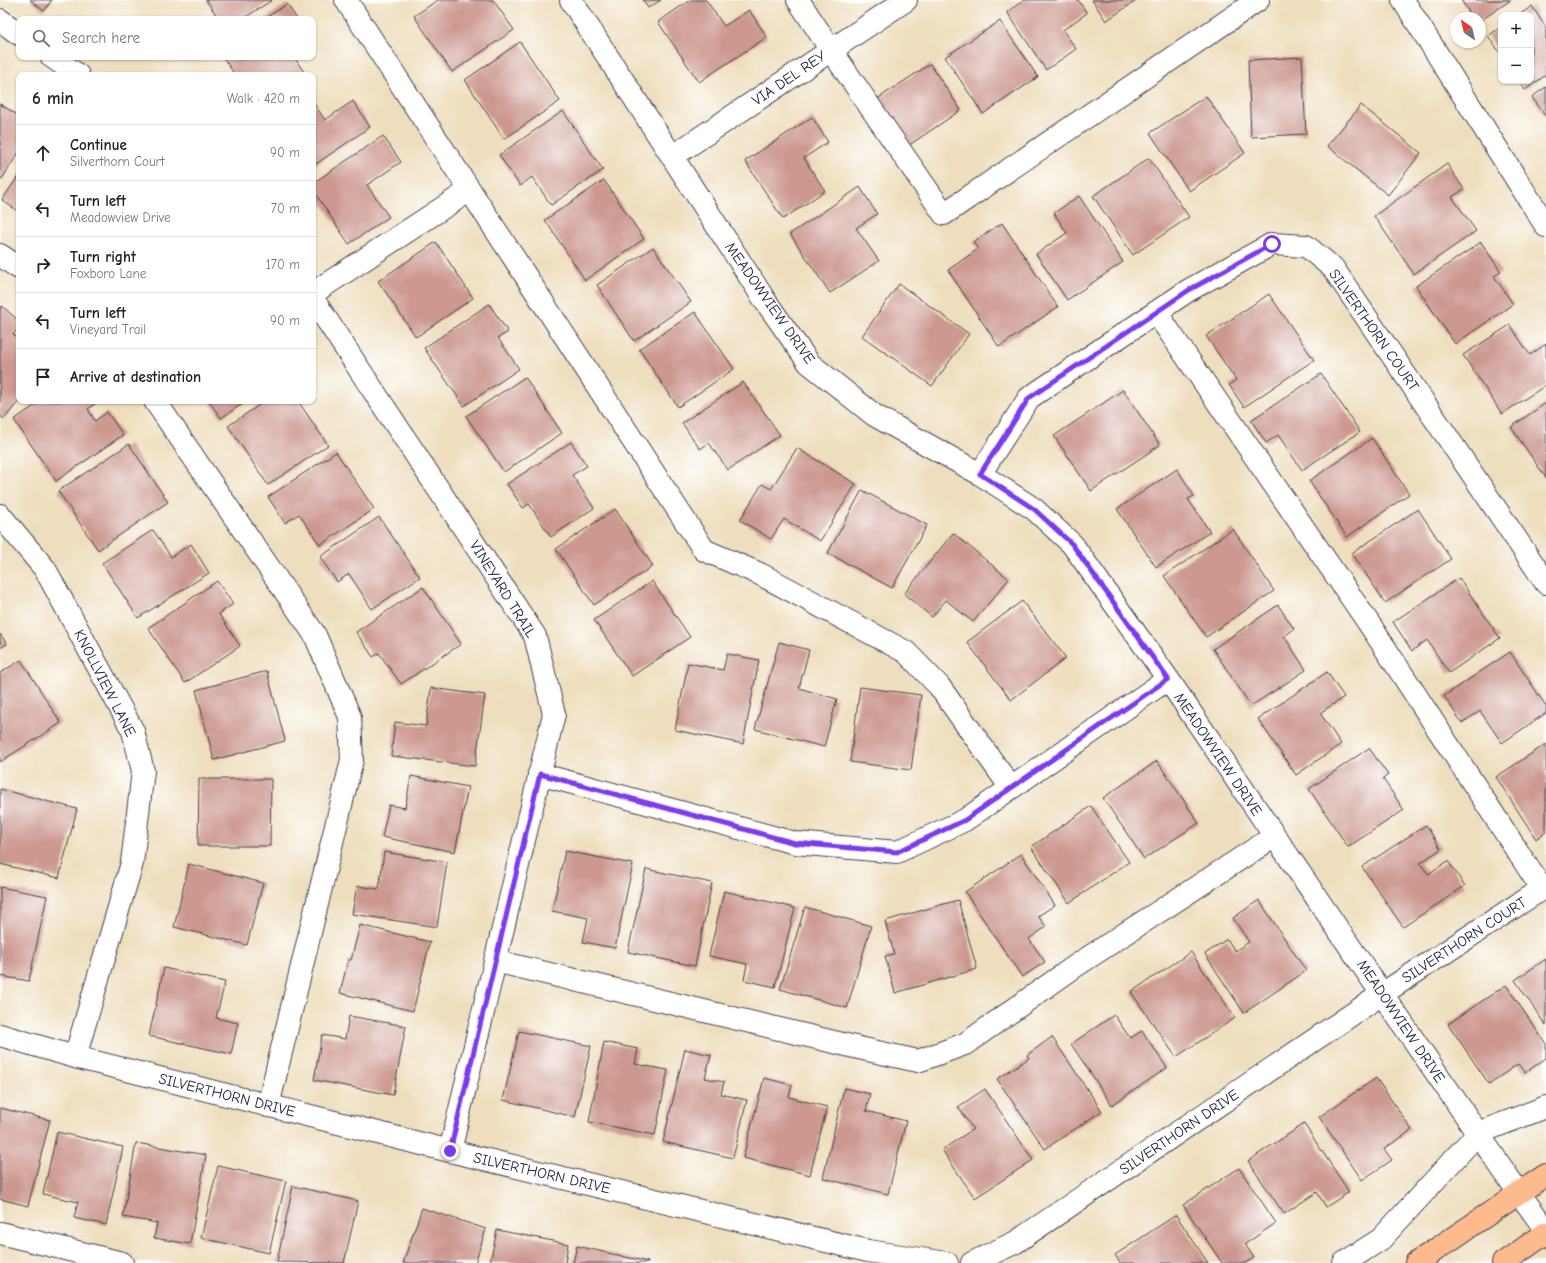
<!DOCTYPE html>
<meta charset="utf-8">
<style>
body{margin:0;font-family:"Comic Neue",sans-serif;background:#f6f6f6;color:#202124}
.controls{position:absolute;right:12px;top:12px;display:grid;overflow:hidden;border-radius:8px;box-shadow:0 1px 3px #0004}
.controls button{width:36px;height:36px;display:grid;place-items:center;padding:0;border:0;border-bottom:1px solid #e0e0e0;background:#fff;color:#202124;font:20px sans-serif}
.compass{position:absolute;left:1450px;top:12px;width:36px;height:36px;border-radius:50%;background:#fff;box-shadow:0 1px 3px #0004;rotate:326deg}
.stop{position:absolute;width:12px;height:12px;margin:-9px;border:3px solid #7c3aed;border-radius:50%;background:#fff}
.stop.end{background:#7c3aed;border-color:#fff;box-shadow:0 1px 4px #0008}
.list{margin:0;padding:0;list-style:none}
h2{display:flex;justify-content:space-between;align-items:center;height:52px;margin:0;padding:0 16px;font-size:17px}
h2 small{font-size:13px;font-weight:400;color:#757577}
.list li{display:grid;grid-template-columns:26px 1fr auto;gap:12px;align-items:center;box-sizing:border-box;height:56px;padding:0 16px;border-top:1px solid #e0e0e0}
.list b{display:block;font-size:15px;white-space:nowrap}
.list p{margin:0;font-size:13px;white-space:nowrap;color:#757577}
.list em{font-size:13px;font-style:normal;color:#757577}
.icon{flex:none;width:22px;height:22px;fill:none;stroke:currentColor;stroke-width:2;stroke-linecap:round;stroke-linejoin:round}
.map{position:relative;flex:none;width:1546px;height:1263px;overflow:hidden}
.search{position:absolute;background:#fff;box-shadow:0 1px 3px #0004;left:16px;top:16px;width:300px;height:44px;display:flex;align-items:center;gap:10px;box-sizing:border-box;padding:0 14px;border-radius:8px;color:#757577;font-size:15px}
.panel{position:absolute;background:#fff;box-shadow:0 1px 3px #0004;left:16px;top:72px;width:300px;height:332px;border-radius:8px}
.map>svg:first-child{display:block}
.building{fill:#cc988f}
.lines{fill:none;stroke-linecap:round;stroke-linejoin:round}
.minor-casing{stroke:#413e4e;stroke-width:24}
.major-casing{stroke:#413e4e;stroke-width:24}
.minor{stroke:#fff;stroke-width:22}
.major{stroke:#fcba8d;stroke-width:22}
.route{stroke:#7c3aed;stroke-width:5}
.labels{text-anchor:middle;stroke-width:3;stroke-linejoin:round;paint-order:stroke}
.street-label{font-size:15px;fill:#22223b;stroke:#fff}
</style>
<div class="map">
<svg width="1546" height="1263" viewBox="0 0 1546 1263">
<rect width="100%" height="100%" fill="#fff"/>
<filter id="ink" filterUnits="userSpaceOnUse"><feTurbulence type="fractalNoise" baseFrequency=".025" numOctaves="2"/><feDisplacementMap in="SourceGraphic" scale="8" xChannelSelector="R" yChannelSelector="G"/><feConvolveMatrix kernelMatrix="1 2 1 2 8 2 1 2 1" color-interpolation-filters="sRGB"/></filter>
<filter id="wash" filterUnits="userSpaceOnUse"><feTurbulence type="fractalNoise" baseFrequency=".012" numOctaves="4" result="noise"/><feDisplacementMap in="SourceGraphic" scale="16" xChannelSelector="R" yChannelSelector="G"/><feGaussianBlur stdDeviation="0.9" result="paint"/><feColorMatrix in="noise" values="0 0 0 0 0 0 0 0 0 0 0 0 0 0 0 0 0 1.4 0 .05"/><feComposite in="paint" operator="in"/></filter>
<g filter="url(#wash)">
<rect width="100%" height="100%" fill="#eedebd"/>
<g id="blocks">
<path class="building" d="M30,0H52L44,11Z
M206,0H272L243,19H219Z
M438,0H493L514,30L452,72L414,16Z
M643,0H661L648,8Z
M690,0H706L724,26L749,10L767,37L699,82L658,22Z
M1024,0H1078L1087,13L1063,30L1076,49L1046,70L1007,12Z
M1092,0H1137L1106,21Z
M1461,0H1511L1480,21V18H1473Z
M287,4L297,19H264Z
M1532,6L1546,28V75L1525,90L1519,81H1531V15H1519Z
M1000,21L1038,77L983,114L945,57Z
M1501,27V54L1488,36Z
M520,42L560,101L504,139L465,80Z
M223,57H294L306,75H235Z
M1302,57L1306,134L1251,137L1248,60Z
M930,64L961,110L905,148L874,101Z
M1546,87V117L1532,97Z
M1206,96L1245,153L1189,191L1150,133Z
M353,101L370,127L313,166V102L325,120Z
M0,104L19,116V152L2,179L0,178Z
M1361,105L1421,153L1388,195L1327,146Z
M563,111L603,170L551,205L532,177L520,186L499,155Z
M812,117L828,142L804,158L825,191L783,219L745,161Z
M383,136L401,162L367,185L389,217L349,244L313,190V183Z
M1149,158L1189,217L1133,255L1093,196Z
M1447,164L1464,189L1452,197L1476,231L1414,274L1374,216Z
M19,175V212L2,200Z
M604,180L644,239L585,280L545,220Z
M860,187L877,214L856,228L879,261L830,293L790,234Z
M1079,196L1123,262L1067,300L1036,254L1067,233L1054,213Z
M1002,223L1058,307L999,347L948,270L978,249L973,242Z
M436,242L473,298L416,337L378,281Z
M1481,242L1501,272L1494,276L1513,304L1455,344L1416,286Z
M653,247L691,302L634,341L597,285Z
M899,284L969,334L932,386L862,336Z
M1269,294L1314,360L1244,407L1229,385L1236,380L1206,336Z
M489,304L508,332L498,338L519,369L464,406L424,348Z
M2,306L19,321V328L13,334L19,339V401L4,419L0,416V309Z
M695,312L734,369L678,407L639,349Z
M1510,325L1530,355L1546,344V385L1502,414L1463,355Z
M1321,374L1360,432L1302,470L1278,435L1266,443L1251,420Z
M525,377L562,433L504,472L466,416Z
M743,382L780,435L728,470L709,443L700,449L682,423Z
M1123,390L1160,445L1091,491L1054,436Z
M41,401H99L88,409L95,421L107,412L123,435L56,481L14,420Z
M209,401H247L221,418Z
M265,401H298L328,445L268,485L228,426Z
M1546,403V478L1511,427Z
M1372,438L1409,494L1347,537L1309,481Z
M571,442L587,466L572,475L594,508L551,537L529,504L523,508L507,484Z
M129,444L168,502L98,550L58,491Z
M797,448L856,484L820,541L784,519L771,539L740,520L762,484L771,489Z
M336,452L374,509L320,545L299,514L285,523L268,497Z
M1177,469L1194,496L1188,499L1210,532L1156,567L1117,509Z
M862,490L927,525L892,588L828,553Z
M615,509L653,566L594,605L556,549Z
M1418,509L1451,559L1385,603L1352,553Z
M379,517L420,577L372,609L349,574L337,582L320,557Z
M1233,529L1274,591L1206,637L1164,576Z
M153,530L171,557L191,544L209,573L138,618L102,563Z
M953,533L1009,579L973,622L946,600L932,617L904,594Z
M1459,578L1500,638L1449,673L1427,640L1412,651L1393,622Z
M217,581L233,604L219,614L240,646L185,683L148,628Z
M652,581L690,637L632,676L594,620Z
M423,587L461,644L401,684L379,653L373,657L356,632Z
M1022,601L1066,658L1011,700L967,642Z
M1278,605L1294,629L1284,636L1306,670L1251,706L1213,649Z
M0,634L7,644L0,648Z
M779,642L809,650L799,688L837,699L824,747L755,729Z
M1510,652L1546,706V713L1502,743L1480,711L1462,723L1444,696Z
M727,654L759,660L743,744L675,730L688,663L723,670Z
M21,660L61,723L0,762V673Z
M267,671L285,741L214,760L196,690Z
M1327,672L1344,697L1320,713L1341,744L1296,775L1258,719Z
M860,687L921,695L911,770L850,762Z
M431,688L485,695L475,766L391,756L395,722L426,726Z
M1546,744V832L1536,839L1496,777Z
M1369,748L1388,775L1383,779L1404,810L1348,847L1309,789Z
M1157,761L1199,823L1144,859L1103,798Z
M411,776L468,787L455,852L382,837L389,805L405,808Z
M199,779H271L270,846H198Z
M0,789L77,809L59,878L0,864Z
M1091,806L1129,862L1069,903L1031,847Z
M1426,825L1441,849L1420,863L1428,874L1448,861L1465,886L1403,927L1362,867Z
M565,851L633,864L615,948L583,942L588,918L552,911Z
M384,852L447,862L437,927L352,914L357,886L379,889Z
M1021,854L1055,905L1038,916L1046,927L1029,939L1045,962L1022,977L965,892Z
M189,864L263,883L247,945L174,927Z
M646,869L712,883L695,966L628,952Z
M0,887L47,896L29,981L0,976Z
M724,891L795,908L775,987L744,980L747,964L709,956Z
M958,900L977,969L895,993L885,956L894,954L885,921Z
M1259,900L1306,971L1244,1013L1205,954L1227,939L1235,951L1249,942L1233,918Z
M805,907L871,926L847,1008L780,989Z
M360,925L430,942L413,1011L340,993L348,960H351Z
M1191,952L1235,1018L1176,1057L1131,992Z
M1546,959V1026L1515,980Z
M164,968L225,982L216,1018L238,1023L231,1054L149,1036Z
M1506,985L1546,1044V1058L1525,1073L1518,1064L1489,1084L1448,1024Z
M1114,1015L1130,1038L1142,1031L1167,1068L1112,1105L1071,1044Z
M349,1016L406,1026L393,1095L314,1080L322,1035L345,1039Z
M519,1031L591,1046L575,1117L503,1100Z
M1052,1037L1102,1111L1045,1149L997,1079L1029,1058L1027,1055Z
M604,1042L638,1049L635,1064L668,1070L655,1135L589,1122Z
M685,1049L711,1055L705,1078L724,1082L721,1094L747,1100L733,1158L663,1142Z
M764,1078L792,1085L789,1097L827,1107L810,1175L743,1158Z
M1376,1078L1412,1130L1384,1149L1392,1160L1362,1180L1319,1117Z
M844,1088L870,1094L866,1111L906,1121L888,1194L823,1178Z
M985,1089L1033,1160L975,1198L942,1150L973,1129L958,1107Z
M0,1108L50,1120L28,1206L0,1199Z
M1304,1124L1349,1192L1326,1207L1317,1192L1284,1214L1248,1161Z
M57,1132L123,1147L106,1225L74,1218L78,1202L43,1194Z
M136,1143L206,1155L190,1244L154,1238L157,1223L123,1217Z
M218,1166L286,1181L269,1253L201,1238Z
M1239,1168L1276,1223L1245,1244L1254,1258L1246,1263H1222L1183,1205Z
M293,1186L358,1201L344,1263L277,1262Z
M422,1208L486,1229L475,1263H403Z
M1176,1215L1208,1263H1120L1115,1255Z
M497,1230L568,1244L565,1263H490Z
M577,1246L648,1262V1263H573Z"/>
</g>
</g>
<g filter="url(#ink)">
<use href="#blocks" fill-opacity="0" stroke="#413e4e" stroke-width="1"/>
<g class="lines">
<g class="minor-casing">
<path id="minor" d="M346,0L704,550L760,574L906,652L939,686L1011,788
M571,0L766,302L809,363L874,415L980,474L1034,509L1072,544L1168,679L1382,994L1519,1193L1546,1230
M798,0L831,50L944,214L1258,0
M1403,0L1546,226
M0,20L19,34
M52,57L78,75
M673,156L906,0
M0,255L19,268
M313,293L470,190
M313,299L535,636L554,714L450,1151
M1156,312L1372,628L1542,889
M155,401L315,635L350,717L352,760L268,1106
M980,474L1029,398L1189,290L1272,244L1306,246L1333,268L1546,583
M0,515L45,569L133,731L143,771L132,863L75,1057
M539,774L795,843L897,852L965,820L1168,679
M495,961L859,1048L918,1061L965,1044L1077,965L1275,836
M0,1035L75,1057L450,1151L868,1251L947,1263
M0,1233L122,1263
M972,1263L1016,1242L1382,994L1546,886
M1344,1263L1381,1239L1478,1133L1546,1107"/>
</g>
<g class="major-casing">
<path id="major" d="M1416,1263L1546,1175
M1503,1263L1546,1233"/>
</g>
<use href="#minor" class="minor"/>
<use href="#major" class="major"/>
</g>
</g>
<g class="lines" filter="url(#ink)">
<path class="route" d="M450,1151L540,774L795,843L897,852L965,820L1168,679L1072,544L1034,509L980,474L1029,398L1189,290L1272,244"/>
</g>
<g class="labels">
<g class="street-label">
<text transform="translate(789 78) rotate(-34)" y="5">VIA DEL REY</text>
<text transform="translate(770 303) rotate(55)" y="5">MEADOWVIEW DRIVE</text>
<text transform="translate(1374 330) rotate(55)" y="5">SILVERTHORN COURT</text>
<text transform="translate(503 589) rotate(58)" y="5">VINEYARD TRAIL</text>
<text transform="translate(105 683) rotate(63)" y="5">KNOLLVIEW LANE</text>
<text transform="translate(1218 754) rotate(56)" y="5">MEADOWVIEW DRIVE</text>
<text transform="translate(1464 940) rotate(-33)" y="5">SILVERTHORN COURT</text>
<text transform="translate(1401 1021) rotate(56)" y="5">MEADOWVIEW DRIVE</text>
<text transform="translate(227 1095) rotate(14)" y="5">SILVERTHORN DRIVE</text>
<text transform="translate(1179 1132) rotate(-34)" y="5">SILVERTHORN DRIVE</text>
<text transform="translate(542 1173) rotate(13)" y="5">SILVERTHORN DRIVE</text>
</g>
</g>
</svg>
<div class="controls">
<button>+</button>
<button>−</button>
</div>
<svg class="compass" viewBox="-18 -18 36 36"><path d="M0-13l5 13h-10z" fill="#e53935"/><path d="M0 13l5-13h-10z" fill="#757577"/></svg>
<div class="stop" style="left:1272px;top:244px"></div>
<div class="stop end" style="left:450px;top:1151px"></div>
<div class="search"><svg class="icon" aria-label="search" viewBox="0 0 24 24"><circle cx="10" cy="10" r="6"/><path d="M15 15l6 6"/></svg>Search here</div>
<section class="panel">
<h2>6 min<small>Walk · 420 m</small></h2>
<ul class="list">
<li><svg class="icon" aria-label="ahead" viewBox="0 0 24 24"><path d="M12 20V5M6 11l6-6 6 6"/></svg><div><b>Continue</b><p>Silverthorn Court</p></div><em>90 m</em></li>
<li><svg class="icon" aria-label="left" viewBox="0 0 24 24"><path d="M17 20v-9H6M10 6l-5 5 5 5"/></svg><div><b>Turn left</b><p>Meadowview Drive</p></div><em>70 m</em></li>
<li><svg class="icon" aria-label="right" viewBox="0 0 24 24"><path d="M7 20v-9h11M14 6l5 5-5 5"/></svg><div><b>Turn right</b><p>Foxboro Lane</p></div><em>170 m</em></li>
<li><svg class="icon" aria-label="left" viewBox="0 0 24 24"><path d="M17 20v-9H6M10 6l-5 5 5 5"/></svg><div><b>Turn left</b><p>Vineyard Trail</p></div><em>90 m</em></li>
<li><svg class="icon" aria-label="arrive" viewBox="0 0 24 24"><path d="M6 21V4h12l-3 4 3 4H6"/></svg><div><b>Arrive at destination</b></div></li>
</ul>
</section>
</div>
